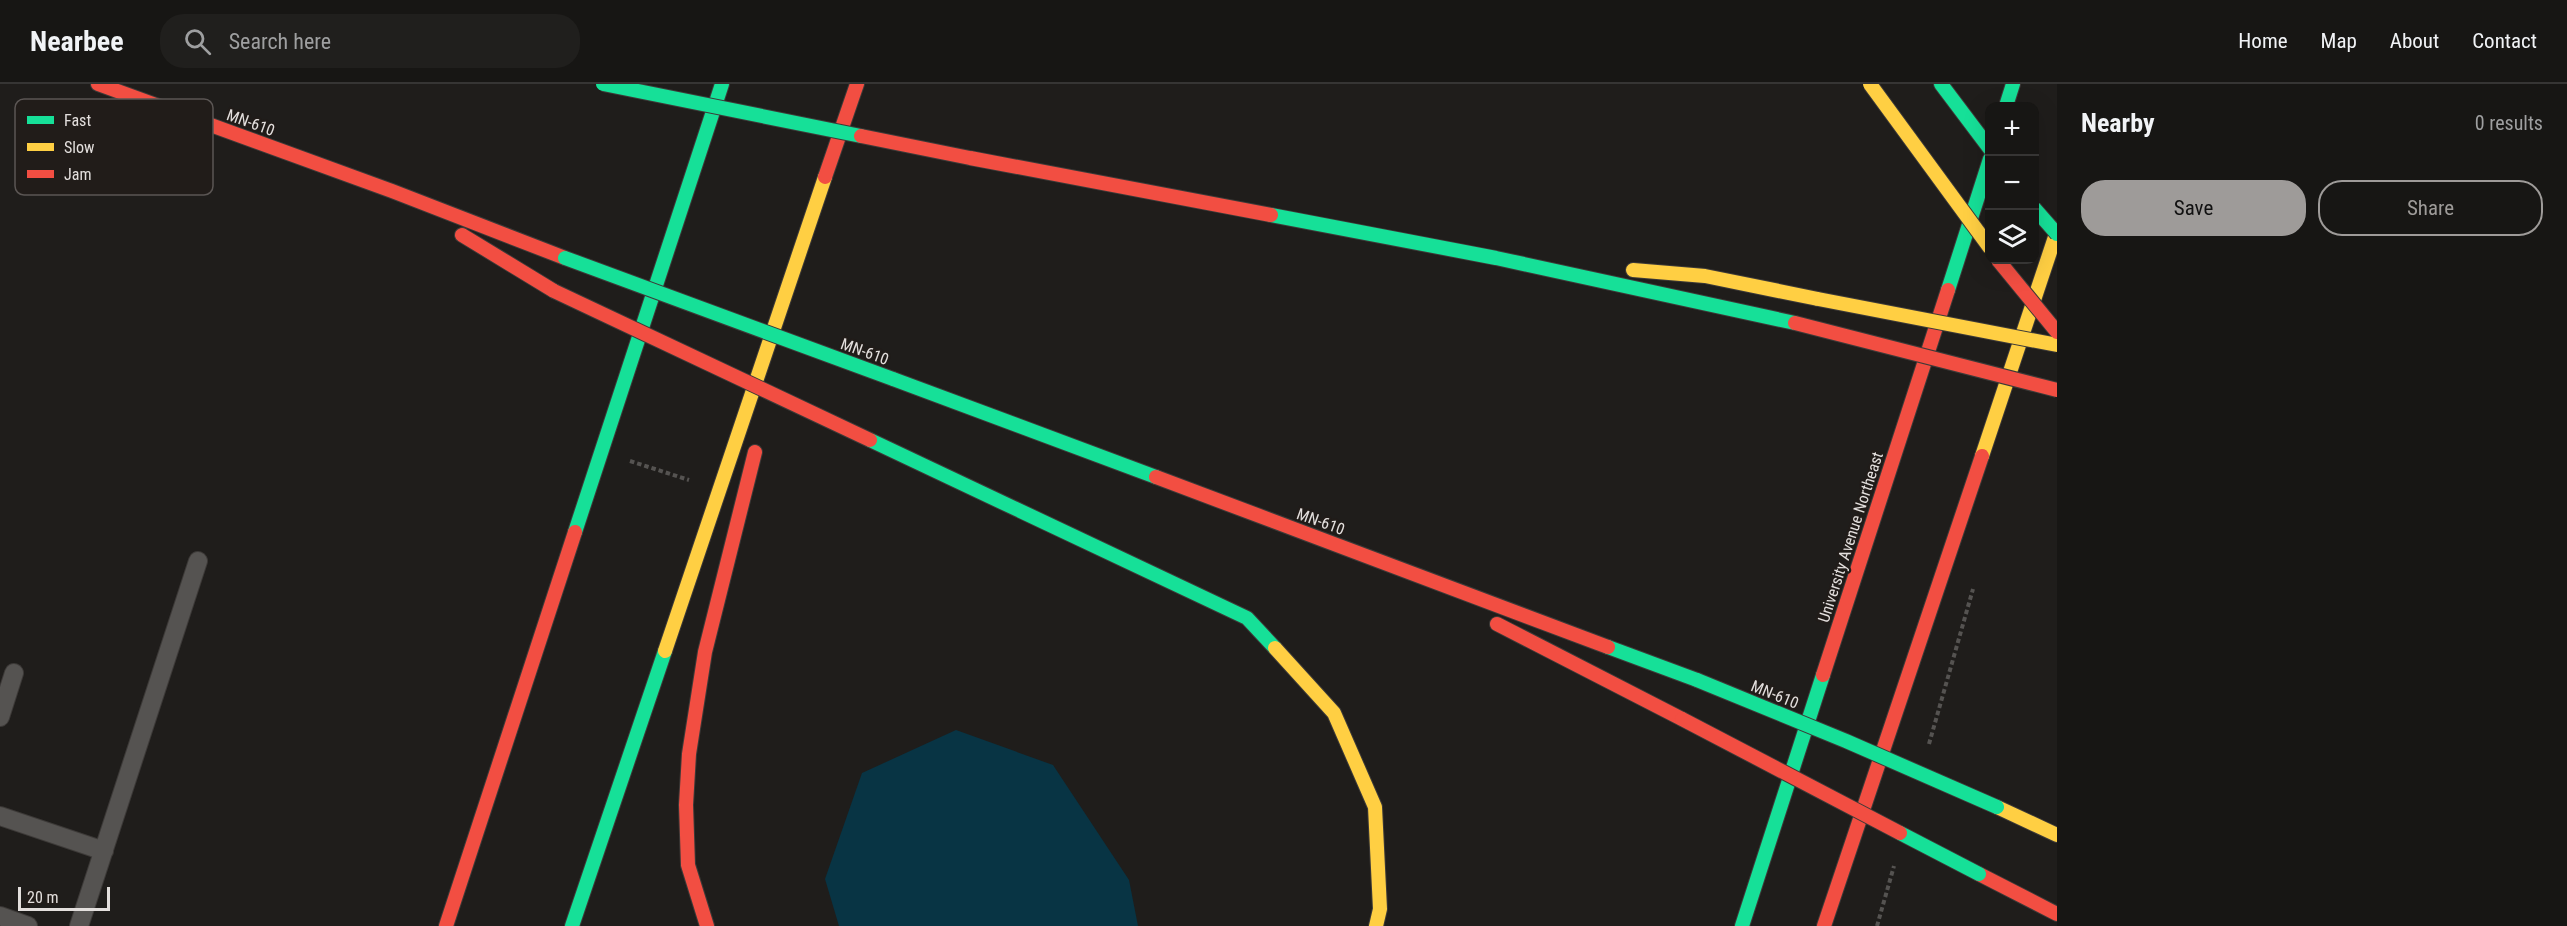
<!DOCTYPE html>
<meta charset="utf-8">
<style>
body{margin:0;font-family:"Roboto Condensed",sans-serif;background:#201f1d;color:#f1f3f6}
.controls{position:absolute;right:18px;top:18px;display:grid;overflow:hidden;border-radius:12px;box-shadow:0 6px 24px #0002}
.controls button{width:54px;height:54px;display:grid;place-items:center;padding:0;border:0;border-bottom:2px solid #363534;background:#171614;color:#f1f3f6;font:30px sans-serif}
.scale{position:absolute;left:18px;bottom:15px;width:92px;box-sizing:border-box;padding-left:6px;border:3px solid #e3dfdd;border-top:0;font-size:16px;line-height:21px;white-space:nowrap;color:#e3dfdd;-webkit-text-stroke:4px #211c19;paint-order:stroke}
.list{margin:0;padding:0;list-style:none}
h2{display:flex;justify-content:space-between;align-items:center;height:78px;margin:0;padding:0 24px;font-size:26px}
h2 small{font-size:20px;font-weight:400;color:#9e9fa0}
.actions{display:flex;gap:12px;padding:18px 24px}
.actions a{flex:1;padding:14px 0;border:2px solid #9e9b99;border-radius:24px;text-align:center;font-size:21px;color:#9e9b99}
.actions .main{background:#9e9b99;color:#111}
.icon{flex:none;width:33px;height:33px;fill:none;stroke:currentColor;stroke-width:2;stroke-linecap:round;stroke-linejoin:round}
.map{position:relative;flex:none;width:2057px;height:842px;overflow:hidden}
header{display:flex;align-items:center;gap:36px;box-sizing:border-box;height:84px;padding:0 30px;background:#171614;border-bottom:2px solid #363534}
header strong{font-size:28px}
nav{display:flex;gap:33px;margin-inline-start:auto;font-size:21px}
.search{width:420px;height:54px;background:#201f1d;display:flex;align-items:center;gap:15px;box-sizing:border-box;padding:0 21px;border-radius:24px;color:#9e9fa0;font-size:22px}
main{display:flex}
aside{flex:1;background:#171614}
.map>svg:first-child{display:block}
.water{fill:#083444}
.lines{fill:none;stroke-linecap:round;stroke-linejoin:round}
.lane-casing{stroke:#3d3a38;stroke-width:20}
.fast-casing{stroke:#3d3a38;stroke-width:16}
.slow-casing{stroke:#3d3a38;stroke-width:16}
.jam-casing{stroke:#3d3a38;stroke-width:16}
.path{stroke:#555351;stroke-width:4;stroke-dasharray:4.5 3;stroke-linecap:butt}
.lane{stroke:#555351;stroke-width:18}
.fast{stroke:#16e098;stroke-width:14}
.slow{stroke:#ffcf43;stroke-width:14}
.jam{stroke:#f24e42;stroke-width:14}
.fast-bridge-casing{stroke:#3d3a38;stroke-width:16;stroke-linecap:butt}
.slow-bridge-casing{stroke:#3d3a38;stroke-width:16;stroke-linecap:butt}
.jam-bridge-casing{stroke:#3d3a38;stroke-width:16;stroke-linecap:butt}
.fast-bridge{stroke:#16e098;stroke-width:14}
.slow-bridge{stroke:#ffcf43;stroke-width:14}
.jam-bridge{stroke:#f24e42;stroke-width:14}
.labels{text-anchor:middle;stroke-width:4.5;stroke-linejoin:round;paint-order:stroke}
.street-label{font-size:16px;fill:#e3dfdd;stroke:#211c19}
.key{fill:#211c19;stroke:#5b5654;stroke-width:1.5}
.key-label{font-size:16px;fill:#e3dfdd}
</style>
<header>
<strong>Nearbee</strong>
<div class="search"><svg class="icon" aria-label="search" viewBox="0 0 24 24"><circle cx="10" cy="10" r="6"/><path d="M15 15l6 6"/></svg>Search here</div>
<nav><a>Home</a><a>Map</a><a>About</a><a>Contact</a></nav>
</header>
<main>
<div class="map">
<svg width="2057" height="842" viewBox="0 0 2057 842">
<rect width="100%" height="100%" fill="#1f1d1b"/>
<path class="water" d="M956,646L1053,681L1129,796L1138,842H839L825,795L862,689Z"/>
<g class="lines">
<g class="lane-casing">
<path id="lane" d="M0,633L14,589
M0,732L104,767
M0,832L28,842
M79,842L198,477"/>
</g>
<g class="fast-casing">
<path id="fast" d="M1941,0L1990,65
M2006,22L2013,0
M1271,131L1496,174L1795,239
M1948,206L1990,75
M893,295L1156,393
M870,356L1247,534L1275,564
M575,448L722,0
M1608,563L1697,596
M572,842L665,567
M1742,842L1823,591"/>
</g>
<g class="slow-casing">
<path id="slow" d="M1633,186L1705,192L1818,215
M1982,372L2057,147
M1275,564L1334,629L1375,723L1380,825L1376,842
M665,567L825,93
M1997,723L2057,751"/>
</g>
<g class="jam-casing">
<path id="jam" d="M98,0L392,107L565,174
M970,74L1271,131
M825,93L857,0
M462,151L554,207
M1156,393L1608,563
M1497,540L1682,635
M1823,591L1948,206
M1979,790L2057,830
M446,842L575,448
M707,842L688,781L686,721L689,670L705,568L755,368
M1824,842L1982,372"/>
</g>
<path class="path" d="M630,377L689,396
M1929,660L1973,505
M1877,842L1894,782"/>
<use href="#lane" class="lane"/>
<use href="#fast" class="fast"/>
<use href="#slow" class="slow"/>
<use href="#jam" class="jam"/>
<g class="fast-bridge-casing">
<path id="fast-bridge" d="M603,0L861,52
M2034,124L2057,150
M565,174L893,295
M1697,596L1846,657L1997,723
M1900,749L1979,790"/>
</g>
<g class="slow-bridge-casing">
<path id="slow-bridge" d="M1870,0L1990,164
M1818,215L2057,261"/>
</g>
<g class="jam-bridge-casing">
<path id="jam-bridge" d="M861,52L970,74
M1998,176L2057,248
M554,207L870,356
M1795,239L2057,306
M1682,635L1900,749"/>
</g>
<use href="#fast-bridge" class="fast-bridge"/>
<use href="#slow-bridge" class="slow-bridge"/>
<use href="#jam-bridge" class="jam-bridge"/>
</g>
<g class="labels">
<g class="street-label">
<text transform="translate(251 38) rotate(20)" y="6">MN-610</text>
<text transform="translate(865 267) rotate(20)" y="6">MN-610</text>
<text transform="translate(1321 437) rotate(20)" y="6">MN-610</text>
<text transform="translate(1850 453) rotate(-72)" y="6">University Avenue Northeast</text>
<text transform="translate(1775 610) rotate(22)" y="6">MN-610</text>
</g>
</g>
<rect x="15" y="15" width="198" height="96" rx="9" class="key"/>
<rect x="27" y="32" width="27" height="8" fill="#16e098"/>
<rect x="27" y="59" width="27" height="8" fill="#ffcf43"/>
<rect x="27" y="86" width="27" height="8" fill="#f24e42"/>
<g class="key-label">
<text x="64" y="42">Fast</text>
<text x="64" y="69">Slow</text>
<text x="64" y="96">Jam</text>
</g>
</svg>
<div class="controls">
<button>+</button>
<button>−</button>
<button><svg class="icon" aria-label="layers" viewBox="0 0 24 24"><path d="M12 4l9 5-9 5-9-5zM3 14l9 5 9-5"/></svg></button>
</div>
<div class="scale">20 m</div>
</div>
<aside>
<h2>Nearby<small>0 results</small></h2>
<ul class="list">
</ul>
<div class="actions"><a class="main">Save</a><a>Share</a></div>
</aside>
</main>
